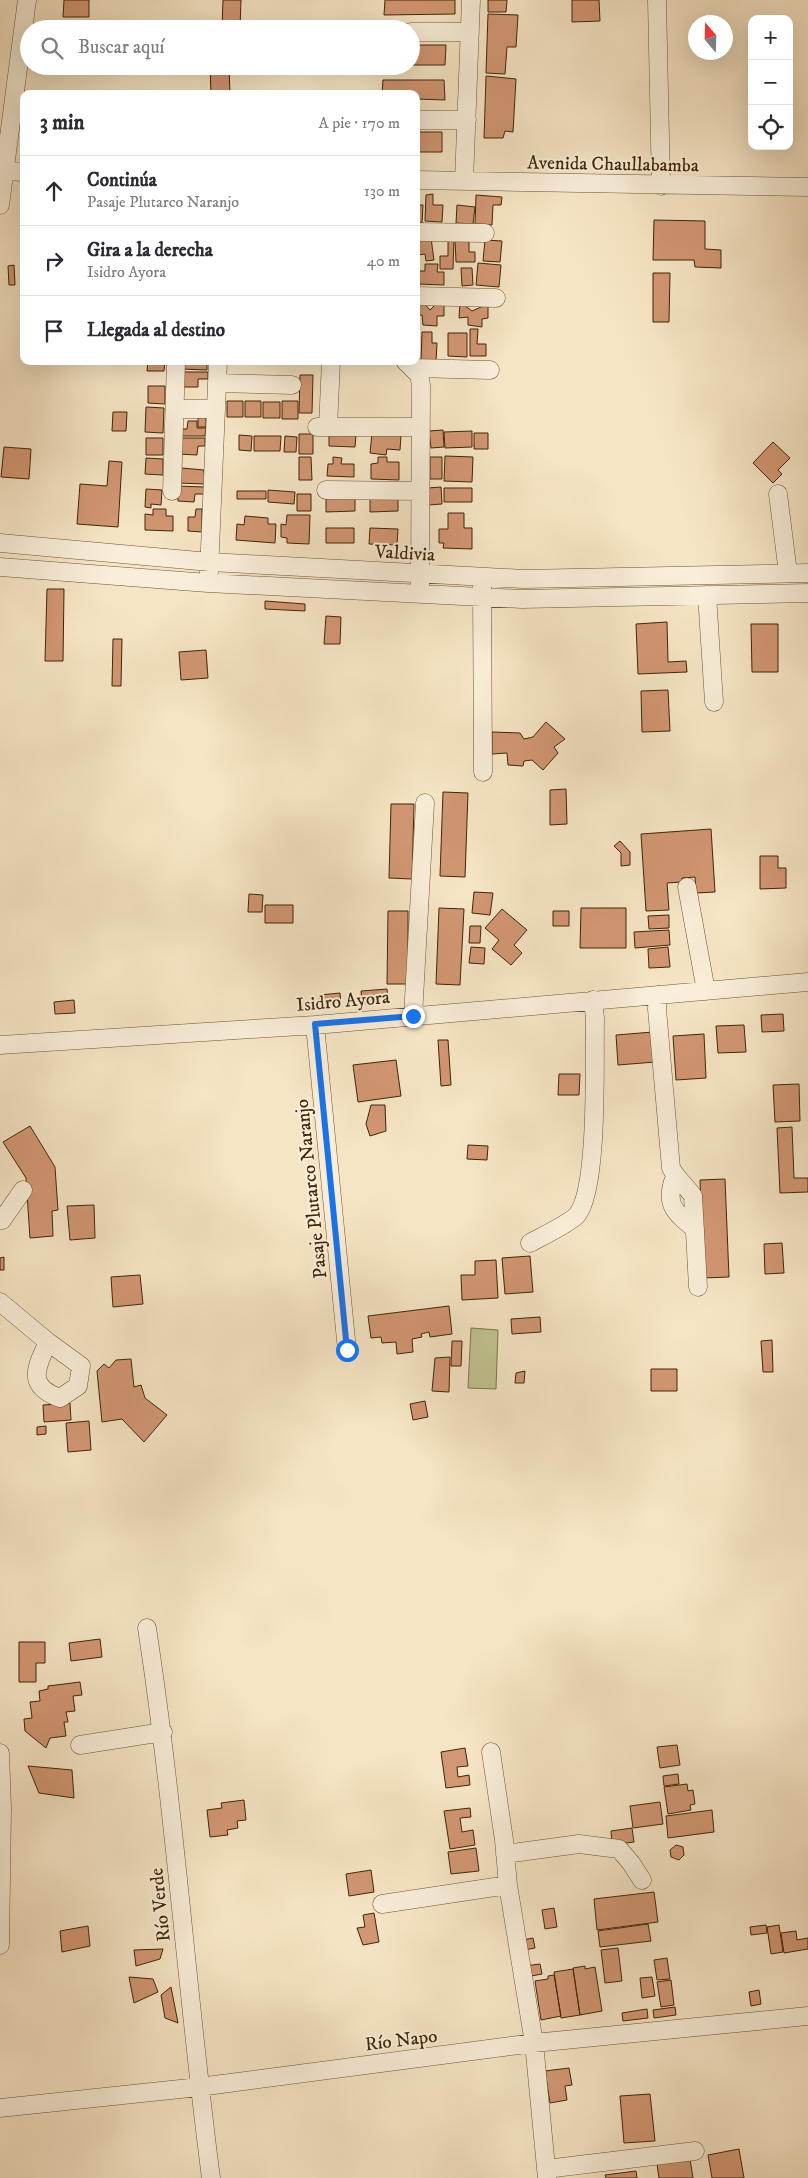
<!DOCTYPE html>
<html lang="es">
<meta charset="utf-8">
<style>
body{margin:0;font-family:"IM FELL DW Pica",serif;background:#f7f7f7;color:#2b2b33}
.controls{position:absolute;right:15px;top:15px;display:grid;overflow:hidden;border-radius:10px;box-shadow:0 5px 20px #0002}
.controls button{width:45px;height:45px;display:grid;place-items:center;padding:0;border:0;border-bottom:1px solid #e1e1e2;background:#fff;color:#2b2b33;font:25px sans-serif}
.compass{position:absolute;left:688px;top:15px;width:45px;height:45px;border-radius:50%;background:#fff;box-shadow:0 5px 20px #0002;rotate:341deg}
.stop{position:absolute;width:15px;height:15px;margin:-11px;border:4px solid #1a73e8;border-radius:50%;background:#fff}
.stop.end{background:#1a73e8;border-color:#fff;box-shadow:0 1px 5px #0008}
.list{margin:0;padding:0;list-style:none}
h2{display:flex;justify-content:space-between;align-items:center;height:65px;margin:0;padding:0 20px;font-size:21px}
h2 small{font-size:16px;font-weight:400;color:#7c7c81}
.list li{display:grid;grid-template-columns:32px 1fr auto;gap:15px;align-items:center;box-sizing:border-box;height:70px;padding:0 20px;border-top:1px solid #e1e1e2}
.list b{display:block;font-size:19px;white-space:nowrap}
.list p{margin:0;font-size:16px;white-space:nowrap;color:#7c7c81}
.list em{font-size:16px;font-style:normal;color:#7c7c81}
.icon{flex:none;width:28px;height:28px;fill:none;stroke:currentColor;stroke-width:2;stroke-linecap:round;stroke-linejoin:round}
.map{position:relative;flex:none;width:808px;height:2178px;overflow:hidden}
.search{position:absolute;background:#fff;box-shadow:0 5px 20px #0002;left:20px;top:20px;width:400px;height:55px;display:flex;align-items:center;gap:12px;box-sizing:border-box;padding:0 18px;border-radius:28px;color:#7c7c81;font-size:19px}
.panel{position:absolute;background:#fff;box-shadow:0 5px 20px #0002;left:20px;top:90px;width:400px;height:275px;border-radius:10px}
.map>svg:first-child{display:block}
.green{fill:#c1c391;stroke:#80744c}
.building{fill:#d29773;stroke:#402506}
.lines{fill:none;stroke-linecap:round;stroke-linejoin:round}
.minor-casing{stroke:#6e5536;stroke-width:19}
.minor{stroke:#f9eed9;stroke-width:18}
.route{stroke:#1a73e8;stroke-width:6}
.labels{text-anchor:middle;stroke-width:4;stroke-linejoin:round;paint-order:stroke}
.street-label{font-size:19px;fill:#402506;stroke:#f9eed9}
</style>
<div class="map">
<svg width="808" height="2178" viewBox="0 0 808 2178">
<rect width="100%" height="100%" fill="#f6e5c5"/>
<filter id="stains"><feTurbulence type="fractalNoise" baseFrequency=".004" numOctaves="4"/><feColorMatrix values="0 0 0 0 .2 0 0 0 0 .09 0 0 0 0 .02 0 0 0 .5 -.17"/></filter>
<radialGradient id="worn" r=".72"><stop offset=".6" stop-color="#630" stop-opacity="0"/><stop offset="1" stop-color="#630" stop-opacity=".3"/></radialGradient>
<path class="green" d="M471,1328L498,1330L496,1389L468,1388Z"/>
<path class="building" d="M64,0H89V17H63Z
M223,0H241L240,29H222Z
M385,0H455V14L384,15Z
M488,0H507L506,12H488Z
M572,0H599L600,21L572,22Z
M488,14L518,15L516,47H507L505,74L486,73Z
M411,45H446L445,65H411Z
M210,66H229L230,94H211Z
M486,76L516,79L513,132L505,131L503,138H484Z
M383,80H444L445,100L416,99V94H382Z
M416,132H442V152H416Z
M433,194V205H443L442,222L425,221L426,195Z
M476,195L502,197L501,205H493L492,225L475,224Z
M416,205H423L422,223L416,222Z
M457,205L475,207L473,224L456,223Z
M654,220L705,221V249L721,250V268L695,267L694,260H653Z
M431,238L434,260L426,261L425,254L418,255L416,239Z
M448,240H454L453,269H440V256H448Z
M455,240H469V252H475V262H456Z
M485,240L502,241L500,262L483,261Z
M478,263L501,265L499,287L476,285Z
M425,264H438L437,272H444V285L418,284V271H425Z
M14,265L15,285H9L8,266Z
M461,268H472L473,285L462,286Z
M653,273H670L669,322H653Z
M416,301H422L430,310L438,302H444V316H437V326L423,325L422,315H416Z
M460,302L472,311L488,304V318L482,319V327L468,325V317L459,318Z
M470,329H478L477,344H486V356H470Z
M422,332H432V343H437L436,362L421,361Z
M448,333H467V357L448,356Z
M148,361H165L164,371H147Z
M182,361L207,362V370L182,369Z
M228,361H244V364L228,363Z
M246,361H263V363H246Z
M265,361H282V363H265Z
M182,372H208V379H198V387H182Z
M300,375H313L312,413H299Z
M148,386H165V404L148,403Z
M227,401H243V417H227Z
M245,401H261V417H245Z
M282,401H298V419H282Z
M263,402H280V418H263Z
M146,407L164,408L163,433L145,432Z
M113,412H127L126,431H112Z
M198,416H206V427H198Z
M188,421H197V428H206L205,436H178V429H187Z
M443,430L444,447L431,448L429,431Z
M472,431V447L445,448L444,432Z
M372,433L401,435L400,450L387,449L386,455L370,453Z
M474,433H488V449H474Z
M299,434H313V454H299Z
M329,434L356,435L355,447L329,446Z
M239,435L252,436L251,451L239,450Z
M254,436H281L280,451H254Z
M285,436L297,437L296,452H284Z
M146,438H163V455H146Z
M178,438H205V446H198L197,455L178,454Z
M773,442L790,458L778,470L782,474L773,483L753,463Z
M4,447L31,449L29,479L1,477Z
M445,456L473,457L472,482L444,481Z
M299,457H311L312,480H299Z
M333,457L342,458L341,464H354V477L327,476L328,464H333Z
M378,457H387V462H399V480L371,479V464L378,463Z
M430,457H442V479H430Z
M146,458L163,459V475L145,474Z
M109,461L122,462L118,527L77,524L80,484L107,486Z
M181,468L204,470L205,484L177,483Z
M177,486L204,487V494H195L194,502L178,501Z
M441,487L442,504L429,505L428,488Z
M444,488H472V502H444Z
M146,489L162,490L161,505L151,504V508L145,507Z
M268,490L295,492L294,504L268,502Z
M237,491H266V499H237Z
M297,494H311V511H297Z
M355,496V511L326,512V497Z
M370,498H398V511L370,512Z
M153,509H166V516H173V531L145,530V514L153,515Z
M196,509H202V532L188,531V517H195Z
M448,513H464V528H472V549L443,548L444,543H439V529H448Z
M287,515H310L309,544L287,543V538L281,537V524L286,525Z
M245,516L268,518V524H276L275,543L236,540L237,524L244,525Z
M326,528H354V543H326Z
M370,528L398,529L397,545L369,544Z
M47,589H64L63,661H45Z
M265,601L305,604V611L265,609Z
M326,616L341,617L340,644H324Z
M667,622L668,662L686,661L687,672L638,674L636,624Z
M751,624H778V672H752Z
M113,639H122L121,686H112Z
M206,650L208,678L181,680L179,652Z
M668,690L670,731L642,732L641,691Z
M546,722L565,739L554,747L558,753L543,770L532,760L524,761L523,766L508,765L507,753L492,754V732L520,733L524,739L533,737Z
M566,789L567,824L550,825V790Z
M443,792L468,793L465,877L440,876Z
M391,804H414L412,879L389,878Z
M711,829L715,892L696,893L695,877L682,878V882L667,883L669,910L646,911L641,834Z
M620,841L630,852V865L621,866V853L614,846Z
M760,856H778V868H786V888L760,889Z
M474,892L493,893L490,915L472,913Z
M249,894L263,895L262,912H248Z
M265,905H293V923H265Z
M439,908L464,909L460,985L436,984Z
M581,908H626V948H580Z
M502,909L527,930L514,945L522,953L511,965L492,949L499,940L485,928Z
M388,911H408V984H387Z
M553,911H569V926H553Z
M669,915V928L649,929L648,916Z
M470,926H481L480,943H469Z
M669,930L670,945L635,948L634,932Z
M471,947L485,948L484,964L469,963Z
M668,947L670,967L649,968L648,949Z
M387,989L388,1002L362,1004L361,991Z
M340,993L341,1006L320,1008L319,995Z
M74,1000L75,1013L55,1014L54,1002Z
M783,1014L784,1031L762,1032L761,1015Z
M744,1025L746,1052L718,1053L716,1026Z
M653,1032L655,1062L618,1065L616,1035Z
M704,1034L706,1078L676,1080L673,1036Z
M438,1040H448L451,1085L441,1086Z
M396,1060L401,1096L358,1102L353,1065Z
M559,1074H580L579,1095H558Z
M799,1084L800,1121L775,1122L773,1085Z
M371,1105H385L386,1131L370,1136L366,1124Z
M30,1126L55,1167L58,1210L52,1211L53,1236L30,1238L26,1178L3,1142Z
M792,1127L794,1178H808V1192L780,1193L777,1128Z
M468,1145L488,1146L487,1160L467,1159Z
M725,1179L729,1277L703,1278L700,1180Z
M94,1205L95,1238L70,1240L67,1206Z
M782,1243L784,1273L765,1274L764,1244Z
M530,1256L533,1292L505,1294L502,1258Z
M4,1257V1270H0V1258Z
M496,1260L498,1298L462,1300L461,1275H475V1261Z
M140,1275L143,1304L113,1307L111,1277Z
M449,1306L452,1334L430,1337L429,1332L421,1334L422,1337L412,1339L413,1352L397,1354L396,1342L382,1343L381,1337L371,1338L368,1316Z
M540,1317L541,1332L512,1334L511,1319Z
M772,1340L773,1372H763L761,1341Z
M452,1341H462L461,1366H451Z
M450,1357L449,1392L432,1391L435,1358Z
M131,1359L134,1387L141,1385L145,1398L167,1415L144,1442L122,1419L102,1422L97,1371L104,1364L109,1368L116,1360Z
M651,1369H677V1391H651Z
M525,1371L524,1383H515L516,1373Z
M425,1401L428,1417L413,1420L410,1404Z
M70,1403L71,1420L44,1422L43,1405Z
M89,1421L91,1450L68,1452L66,1423Z
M46,1426V1434L37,1435V1427Z
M100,1639L102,1657L71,1661L69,1643Z
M19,1642H45V1663H36V1682H19Z
M80,1682L82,1695L73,1696L75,1711L66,1712L68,1722H64L66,1736L50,1738L46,1748L25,1731L24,1719L32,1718L30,1702L40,1701L39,1691L48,1689V1686Z
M677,1745L680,1765L660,1768L657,1747Z
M465,1748L468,1766L457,1767L458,1777L469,1775L470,1785L446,1788L441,1752Z
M28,1766L72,1770L74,1798L39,1793Z
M678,1774L679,1784L664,1786L663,1776Z
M687,1784L688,1791L693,1790L695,1804L690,1805L691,1810L668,1814L664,1787Z
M244,1800L246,1820L237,1821L238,1828L227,1830L228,1835L210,1837L207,1810L222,1808L221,1803Z
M660,1802L663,1824L633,1828L630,1806Z
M470,1808L471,1817L460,1818L462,1832L473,1830L475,1845L450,1849L444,1811Z
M712,1810L714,1832L668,1838L666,1816Z
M632,1828L634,1842L612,1845L611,1831Z
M676,1845L683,1847L684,1855L679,1860L671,1857L670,1850Z
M476,1848L479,1871L451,1874L448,1852Z
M371,1870L374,1892L349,1896L346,1874Z
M654,1892L658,1922L597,1930L594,1899Z
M554,1908L557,1927L545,1929L542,1910Z
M374,1913L379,1942L363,1945L357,1928L365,1927L363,1915Z
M648,1924L651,1941L600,1947L598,1931Z
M766,1925L767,1933L751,1935L750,1927Z
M779,1925L783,1952L771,1954L767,1927Z
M88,1926L90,1946L62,1952L60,1931Z
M796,1931L797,1940L808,1938V1949L784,1953L781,1933Z
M533,1938L535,1948L524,1950L523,1940Z
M618,1948L622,1981L605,1983L601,1950Z
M163,1949L160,1959L136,1966L134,1950Z
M667,1958L670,1979L657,1980L654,1960Z
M540,1964L542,1974L526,1977L525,1966Z
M585,1966V1969L595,1967L602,2011L580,2015L573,1968Z
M573,1969L580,2015L561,2018L554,1972Z
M554,1975L561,2016L541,2020L535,1981L548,1979V1976Z
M129,1977L153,1979L158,1992L134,2003Z
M652,1977L655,1996L642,1998L640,1978Z
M671,1980L674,2005L661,2007L657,1982Z
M171,1987L178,2023L165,2018L161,1995Z
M759,1990L761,2004L751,2006L749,1992Z
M675,2007L676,2015L654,2018L653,2010Z
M647,2009L648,2018L623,2021L622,2013Z
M569,2068L572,2085L565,2086L567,2100L550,2103L545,2071Z
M650,2094L655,2141L624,2143L620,2096Z
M739,2149L744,2178H712L708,2155Z
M690,2159L693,2178H659L657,2164Z
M636,2171L637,2178H606L605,2175Z"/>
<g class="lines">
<g class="minor-casing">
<path id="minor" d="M657,0L661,186
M411,32H470
M416,120H467
M5,171L24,172
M416,180L808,187
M464,181L471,0
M0,205L27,0
M416,232L485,233
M416,296L496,298
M405,361L419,375L421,385L420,585
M414,368L490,370
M217,383L292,385
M175,409H216
M317,427H420
M328,427L331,361
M326,490L420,491
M172,491L176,361
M778,494L788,573
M0,543L210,562L524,579L808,573
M0,567L208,583L522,599L808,593
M209,572L218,361
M482,587L483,772
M707,595L714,702
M687,887L706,991
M658,995L657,1009L671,1168C677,1179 686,1186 693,1196L698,1287
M413,1016L425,803
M315,1025L347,1350
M0,1045L315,1025L808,982
M675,1176C664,1204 674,1212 695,1229
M0,1220H2L23,1190
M530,1243C541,1237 570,1223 577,1215C599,1189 594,1057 595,1018L593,1000
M0,1302L48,1342L81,1366L78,1386L60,1398C26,1386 36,1368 48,1342
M147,1628C175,1811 187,1995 211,2178
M80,1745L163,1732
M491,1752L504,1840L508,1885L534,2043L547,2178
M0,1753L2,1808L0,1945
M505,1854L579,1844L619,1849L631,1863L642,1880
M382,1904L508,1885
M0,2108L199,2087L534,2043L808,2016
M546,2169L695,2151"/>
</g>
<use href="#minor" class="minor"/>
</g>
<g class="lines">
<path class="route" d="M347,1350L315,1024L413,1016"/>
</g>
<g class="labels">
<g class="street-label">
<text transform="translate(613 163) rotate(1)" y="7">Avenida Chaullabamba</text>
<text transform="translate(405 552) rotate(3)" y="7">Valdivia</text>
<text transform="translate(343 1000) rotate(-5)" y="7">Isidro Ayora</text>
<text transform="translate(310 1189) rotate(-96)" y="7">Pasaje Plutarco Naranjo</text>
<text transform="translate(159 1905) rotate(-96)" y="7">Río Verde</text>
<text transform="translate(401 2039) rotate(-7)" y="7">Río Napo</text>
</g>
</g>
<rect width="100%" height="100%" filter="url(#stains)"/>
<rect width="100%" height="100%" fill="url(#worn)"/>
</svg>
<div class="controls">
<button>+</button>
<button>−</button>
<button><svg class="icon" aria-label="locate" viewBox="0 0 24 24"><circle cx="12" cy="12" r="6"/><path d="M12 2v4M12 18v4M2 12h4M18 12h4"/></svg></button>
</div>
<svg class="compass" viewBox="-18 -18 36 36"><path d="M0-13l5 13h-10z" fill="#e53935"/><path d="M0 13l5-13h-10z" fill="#7c7c81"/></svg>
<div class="stop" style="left:347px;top:1350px"></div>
<div class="stop end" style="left:413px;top:1016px"></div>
<div class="search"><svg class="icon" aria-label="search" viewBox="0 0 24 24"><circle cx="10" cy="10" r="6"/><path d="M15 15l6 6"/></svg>Buscar aquí</div>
<section class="panel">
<h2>3 min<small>A pie · 170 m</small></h2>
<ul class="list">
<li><svg class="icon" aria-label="ahead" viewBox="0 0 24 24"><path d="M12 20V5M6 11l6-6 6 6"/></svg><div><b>Continúa</b><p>Pasaje Plutarco Naranjo</p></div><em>130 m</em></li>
<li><svg class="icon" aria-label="right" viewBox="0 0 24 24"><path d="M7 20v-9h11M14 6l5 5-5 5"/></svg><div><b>Gira a la derecha</b><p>Isidro Ayora</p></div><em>40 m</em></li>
<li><svg class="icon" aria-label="arrive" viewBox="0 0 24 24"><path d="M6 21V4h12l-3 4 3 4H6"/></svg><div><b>Llegada al destino</b></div></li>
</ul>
</section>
</div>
